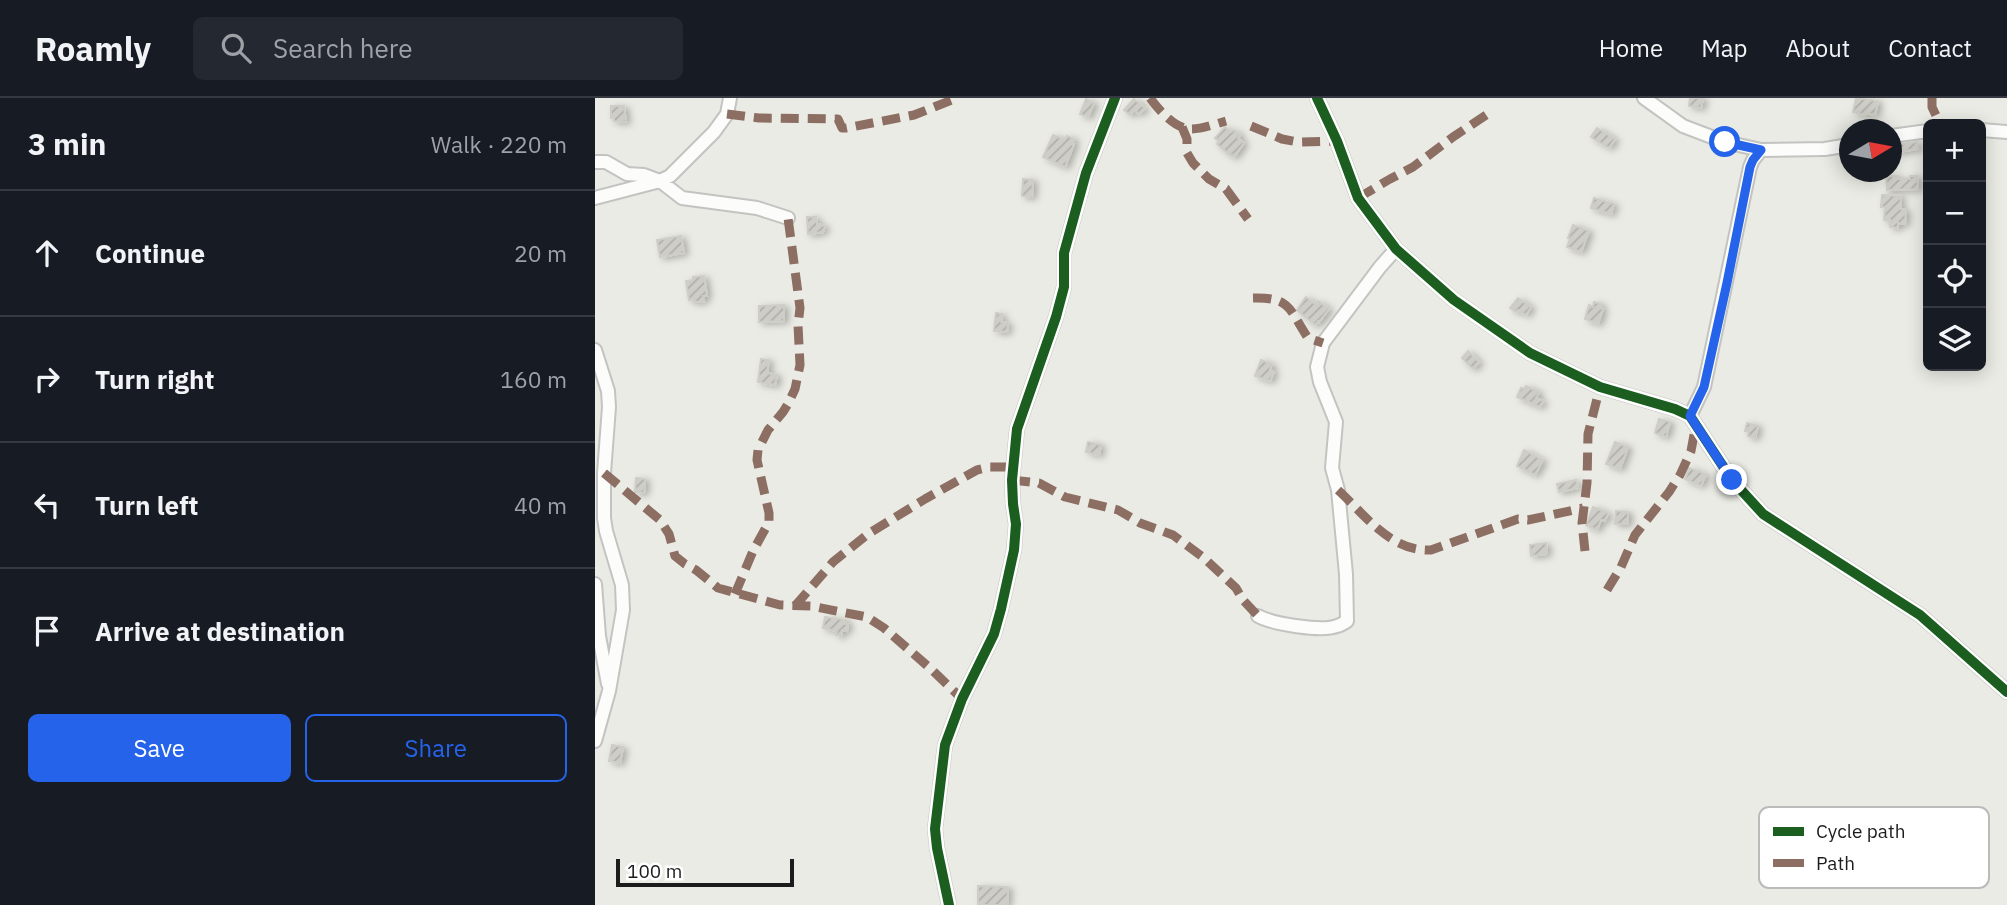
<!DOCTYPE html>
<meta charset="utf-8">
<style>
body{margin:0;font-family:"IBM Plex Sans",sans-serif;background:#242831;color:#f1f3f6}
.controls{position:absolute;right:21px;top:21px;display:grid;overflow:hidden;border-radius:10px;box-shadow:0 4px 18px #0003}
.controls button{width:63px;height:63px;display:grid;place-items:center;padding:0;border:0;border-bottom:2px solid #363941;background:#171b24;color:#f1f3f6;font:35px sans-serif}
.compass{position:absolute;left:1244px;top:21px;width:63px;height:63px;border-radius:50%;background:#171b24;box-shadow:0 4px 18px #0003;rotate:80deg}
.scale{position:absolute;left:21px;bottom:18px;width:178px;box-sizing:border-box;padding-left:7px;border:4px solid #1c1c1c;border-top:0;font-size:19px;line-height:24px;white-space:nowrap;color:#1c1c1c;-webkit-text-stroke:5px #fff;paint-order:stroke}
.stop{position:absolute;width:21px;height:21px;margin:-16px;border:5px solid #2563eb;border-radius:50%;background:#fff}
.stop.end{background:#2563eb;border-color:#fff;box-shadow:0 2px 7px #0008}
.list{margin:0;padding:0;list-style:none}
h2{display:flex;justify-content:space-between;align-items:center;height:91px;margin:0;padding:0 28px;font-size:30px}
h2 small{font-size:23px;font-weight:400;color:#9ea1a6}
.list li{display:grid;grid-template-columns:46px 1fr auto;gap:21px;align-items:center;box-sizing:border-box;height:126px;padding:0 28px;border-top:2px solid #363941}
.list b{display:block;font-size:26px;white-space:nowrap}
.list em{font-size:23px;font-style:normal;color:#9ea1a6}
.actions{display:flex;gap:14px;padding:21px 28px}
.actions a{flex:1;padding:16px 0;border:2px solid #2563eb;border-radius:10px;text-align:center;font-size:24px;color:#2563eb}
.actions .main{background:#2563eb;color:#fff}
.icon{flex:none;width:38px;height:38px;fill:none;stroke:currentColor;stroke-width:2;stroke-linecap:round;stroke-linejoin:round}
.map{position:relative;flex:none;width:1412px;height:807px;overflow:hidden}
header{display:flex;align-items:center;gap:42px;box-sizing:border-box;height:98px;padding:0 35px;background:#171b24;border-bottom:2px solid #363941}
header strong{font-size:33px}
nav{display:flex;gap:38px;margin-inline-start:auto;font-size:24px}
.search{width:490px;height:63px;background:#242831;display:flex;align-items:center;gap:18px;box-sizing:border-box;padding:0 24px;border-radius:10px;color:#9ea1a6;font-size:26px}
main{display:flex}
aside{flex:1;background:#171b24}
.map>svg:first-child{display:block}
.building{fill:url(#building-hatch);stroke:#cecdc6;stroke-width:2;filter:url(#shadow)}
.lines{fill:none;stroke-linecap:round;stroke-linejoin:round}
.minor-casing{stroke:#c3c3c1;stroke-width:16}
.minor{stroke:#fcfcfb;stroke-width:12}
.quiet{stroke:#8d6e63;stroke-width:9;stroke-dasharray:18 9;stroke-linecap:butt}
.cycleway-casing{stroke:#fff;stroke-width:15}
.cycleway{stroke:#1b5e20;stroke-width:10}
.route{stroke:#2563eb;stroke-width:9}
.key{fill:#fff;stroke:#bbb;stroke-width:2}
.key-label{font-size:19px;fill:#1c1c1c}
</style>
<header>
<strong>Roamly</strong>
<div class="search"><svg class="icon" aria-label="search" viewBox="0 0 24 24"><circle cx="10" cy="10" r="6"/><path d="M15 15l6 6"/></svg>Search here</div>
<nav><a>Home</a><a>Map</a><a>About</a><a>Contact</a></nav>
</header>
<main>
<aside>
<h2>3 min<small>Walk · 220 m</small></h2>
<ul class="list">
<li><svg class="icon" aria-label="ahead" viewBox="0 0 24 24"><path d="M12 20V5M6 11l6-6 6 6"/></svg><div><b>Continue</b></div><em>20 m</em></li>
<li><svg class="icon" aria-label="right" viewBox="0 0 24 24"><path d="M7 20v-9h11M14 6l5 5-5 5"/></svg><div><b>Turn right</b></div><em>160 m</em></li>
<li><svg class="icon" aria-label="left" viewBox="0 0 24 24"><path d="M17 20v-9H6M10 6l-5 5 5 5"/></svg><div><b>Turn left</b></div><em>40 m</em></li>
<li><svg class="icon" aria-label="arrive" viewBox="0 0 24 24"><path d="M6 21V4h12l-3 4 3 4H6"/></svg><div><b>Arrive at destination</b></div></li>
</ul>
<div class="actions"><a class="main">Save</a><a>Share</a></div>
</aside>
<div class="map">
<svg width="1412" height="807" viewBox="0 0 1412 807">
<defs>
<pattern id="building-hatch" width="6" height="6" patternUnits="userSpaceOnUse" patternTransform="scale(1.75)"><rect width="6" height="6" fill="#cecdc8"/><path d="M-1 1l2-2M0 6l6-6M5 7l2-2" fill="none" stroke="#b0afab"/></pattern>
<filter id="shadow"><feDropShadow dx="4" dy="2" stdDeviation="3.5" flood-color="#0004"/></filter>
</defs>
<rect width="100%" height="100%" fill="#ebebe5"/>
<path class="building" d="M1095,0H1108L1106,10L1094,8Z
M1261,0L1283,3L1280,17L1271,15L1270,17L1258,14Z
M491,1L499,5L493,19L485,16Z
M539,1L550,10L544,16L539,12L535,17L529,12Z
M16,8H29L31,24L19,23V20H16Z
M630,29L636,34L639,32L645,37L643,40L649,45L639,59L637,57L636,58L622,46L624,43L620,40Z
M1002,30L1020,41L1014,50L996,39Z
M458,37L470,42L472,38L479,41L477,46H479L470,69L448,59Z
M1322,44L1323,51L1302,54L1301,47Z
M1291,78H1303V81H1315V78H1322L1323,91L1292,92Z
M428,81L438,82L437,99L427,98Z
M1287,97L1306,98L1305,111L1311,112L1310,126L1303,125V130L1295,129V122H1289L1290,109H1286Z
M999,100L1019,106L1016,116L996,110Z
M212,119H221L222,126L230,128L228,134L213,136Z
M978,127L994,133L986,154L972,149L975,141L973,140Z
M86,138L89,155L65,159L62,142Z
M109,178L112,198H108L109,203L99,204V201L94,202L91,183L98,182V179Z
M711,199L720,206L723,203L734,211L724,224L723,223L720,227L702,212Z
M923,200L936,209L931,217L923,212L921,214L915,210Z
M999,204L1006,206L1005,210L1008,211L1003,226L990,221L994,207L998,209Z
M189,207V223L164,224V208Z
M401,215L407,216L406,224L413,225L412,234L399,233Z
M873,253L884,264L878,271L867,260Z
M166,261L174,262L172,275L182,277L180,287L163,284Z
M666,262L677,266L675,272L679,274L675,283L660,278Z
M931,288L944,294L941,300L948,303L945,309L922,299L926,290L930,291Z
M1064,321L1075,324L1071,339L1060,335Z
M1152,325L1163,328L1160,340L1153,338L1154,334L1150,333Z
M493,344L506,347L504,357L491,354Z
M1020,344L1033,349L1025,371L1011,366Z
M929,352L948,362L940,377L922,368Z
M1094,370L1111,376L1106,388L1090,381Z
M41,380L50,381L49,395L40,394Z
M981,382L983,390L964,394L962,386Z
M998,409L1013,415L1010,423L1006,422L1002,432L991,427Z
M1021,413L1033,414V426H1020Z
M951,445L952,456L936,458L935,447Z
M230,519L251,522L250,526H253L252,533L247,532L246,538L241,537L242,533L228,530Z
M17,647L28,649L25,665L14,663Z
M383,788L413,789L412,807H383Z"/>
<g class="lines">
<g class="minor-casing">
<path id="minor" d="M722,0L742,43L763,100L801,151L859,202L935,255L1005,289L1080,311L1095,318L1137,382L1168,416L1325,517L1412,594
M1049,0L1088,28L1130,44L1166,52L1230,51L1254,47
M1386,32L1412,34
M1296,38L1333,33
M0,64H11L32,76L49,77L65,83L87,100L162,110L193,120
M0,100L65,83L75,78L119,34L132,16L135,0
M0,252L13,293L14,309L9,375V420L11,433L27,487L28,512L14,593L0,643
M1095,318L1109,289L1155,69L1158,62L1166,52
M0,486L4,538L13,586
M663,518C678,526 726,534 742,528C746,527 749,525 752,523L751,476L743,392L737,370L741,324L725,284L722,269L728,245L785,169L801,151
M354,807L342,750L340,731L350,647L367,601L399,536L406,511L419,452L421,426L418,406L417,382L422,331L461,219L469,189V155L491,75L520,0"/>
</g>
<use href="#minor" class="minor"/>
<path class="quiet" d="M555,0C564,12 580,31 596,31C607,31 620,26 631,23
M1337,0V9L1345,26
M132,16L164,20L243,21L247,30H251L319,17L362,0
M656,28L687,41L703,44L742,43
M587,29L592,41V55L598,65L614,81L631,91L653,121
M763,100L795,81L818,69L858,39L897,13
M658,200C697,199 694,212 713,240L728,245
M9,375L65,422L74,436L80,458L90,466L101,472L123,490L185,507L216,508L272,519L289,530L336,571L367,601
M417,382L444,385L470,399L523,412L545,425L578,437L609,460L641,490L648,502L663,518
M743,392C770,417 796,454 836,452L923,421L933,422L988,410
M990,453L987,425L992,385L993,336L1005,289
M1012,492L1026,469L1040,437L1074,394L1085,377L1096,353L1101,326
M140,496L158,453L174,424V415L162,362L163,352L173,332L188,314L193,306L200,291L205,267L203,227L205,210L193,120
M200,508L238,464L273,436L330,401L382,372L395,369H418"/>
<g class="cycleway-casing">
<path id="cycleway" d="M722,0L742,43L763,100L801,151L859,202L935,255L1005,289L1080,311L1095,318L1137,382L1168,416L1325,517L1412,594
M354,807L342,750L340,731L350,647L367,601L399,536L406,511L419,452L421,426L418,406L417,382L422,331L461,219L469,189V155L491,75L520,0"/>
</g>
<use href="#cycleway" class="cycleway"/>
</g>
<g class="lines">
<path class="route" d="M1130,44L1166,52L1158,62L1155,69L1132,185L1109,289L1095,318L1137,382"/>
</g>
<rect x="1164" y="709" width="230" height="81" rx="10" class="key"/>
<rect x="1178" y="729" width="31" height="9" fill="#1b5e20"/>
<rect x="1178" y="761" width="31" height="8" fill="#8d6e63"/>
<g class="key-label">
<text x="1221" y="740">Cycle path</text>
<text x="1221" y="772">Path</text>
</g>
</svg>
<div class="controls">
<button>+</button>
<button>−</button>
<button><svg class="icon" aria-label="locate" viewBox="0 0 24 24"><circle cx="12" cy="12" r="6"/><path d="M12 2v4M12 18v4M2 12h4M18 12h4"/></svg></button>
<button><svg class="icon" aria-label="layers" viewBox="0 0 24 24"><path d="M12 4l9 5-9 5-9-5zM3 14l9 5 9-5"/></svg></button>
</div>
<svg class="compass" viewBox="-18 -18 36 36"><path d="M0-13l5 13h-10z" fill="#e53935"/><path d="M0 13l5-13h-10z" fill="#9ea1a6"/></svg>
<div class="scale">100 m</div>
<div class="stop" style="left:1130px;top:44px"></div>
<div class="stop end" style="left:1137px;top:382px"></div>
</div>
</main>
